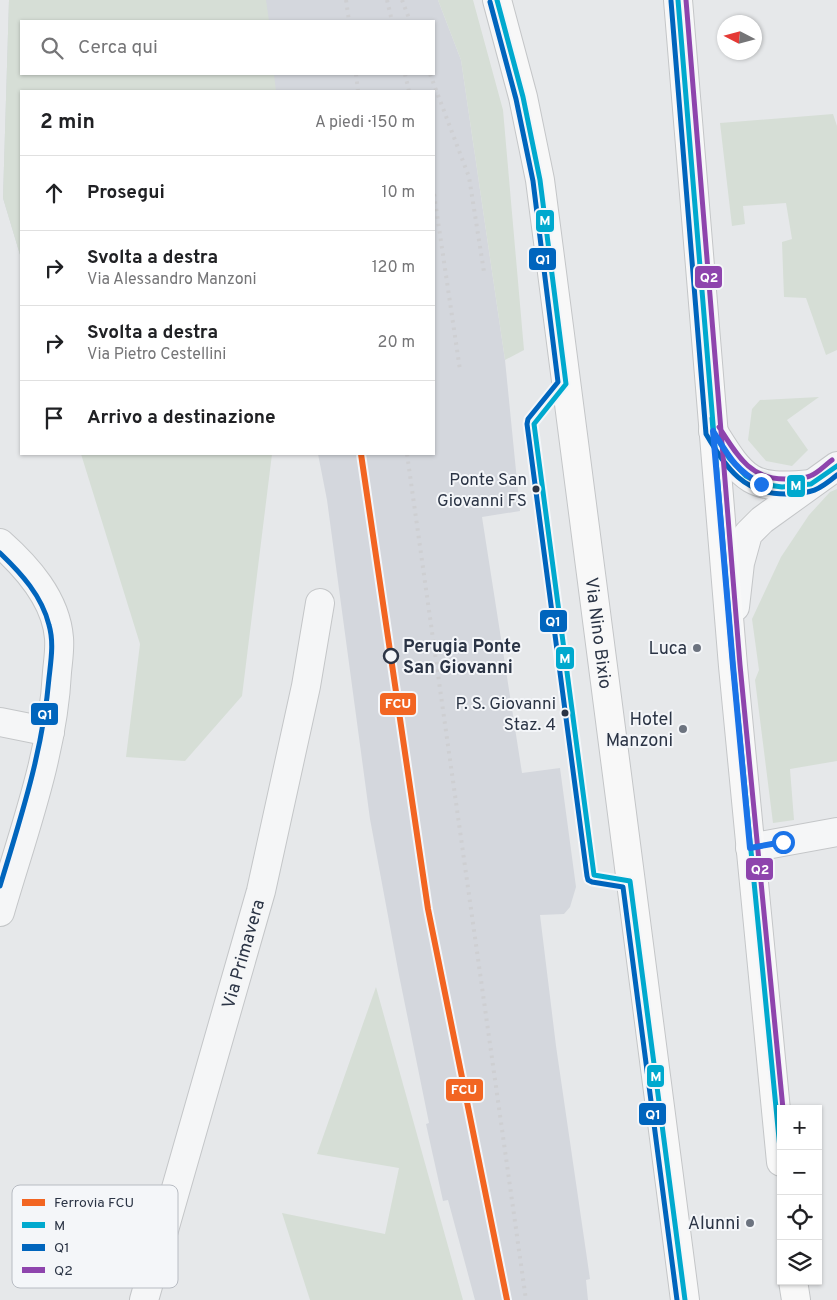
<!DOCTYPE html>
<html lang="it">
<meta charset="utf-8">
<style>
body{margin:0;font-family:Overpass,sans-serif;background:#f6f6f6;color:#202124}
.controls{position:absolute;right:15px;bottom:15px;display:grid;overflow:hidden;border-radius:0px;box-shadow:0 1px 4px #0004}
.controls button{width:45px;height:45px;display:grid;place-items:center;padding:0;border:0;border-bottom:1px solid #e0e0e0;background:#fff;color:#202124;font:25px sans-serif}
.compass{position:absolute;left:717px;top:15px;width:45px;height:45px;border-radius:50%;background:#fff;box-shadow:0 1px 4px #0004;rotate:276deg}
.stop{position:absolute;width:15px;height:15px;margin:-11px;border:4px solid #1a73e8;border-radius:50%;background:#fff}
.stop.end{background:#1a73e8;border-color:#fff;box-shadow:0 1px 5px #0008}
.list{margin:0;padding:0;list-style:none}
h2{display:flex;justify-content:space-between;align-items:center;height:65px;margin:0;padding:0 20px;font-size:21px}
h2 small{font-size:16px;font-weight:400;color:#757577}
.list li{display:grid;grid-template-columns:32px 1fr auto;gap:15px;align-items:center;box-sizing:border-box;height:75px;padding:0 20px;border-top:1px solid #e0e0e0}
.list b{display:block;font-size:19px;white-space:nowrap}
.list p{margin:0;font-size:16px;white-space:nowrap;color:#757577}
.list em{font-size:16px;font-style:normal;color:#757577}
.icon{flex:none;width:28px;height:28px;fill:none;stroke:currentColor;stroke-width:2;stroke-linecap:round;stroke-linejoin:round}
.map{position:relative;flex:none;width:837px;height:1300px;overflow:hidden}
.search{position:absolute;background:#fff;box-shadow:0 1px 4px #0004;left:20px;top:20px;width:415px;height:55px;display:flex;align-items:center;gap:12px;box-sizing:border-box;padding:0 18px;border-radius:0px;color:#757577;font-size:19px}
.panel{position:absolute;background:#fff;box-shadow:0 1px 4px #0004;left:20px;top:90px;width:415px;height:365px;border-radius:0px}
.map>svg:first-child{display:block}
.built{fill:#d4d7dd;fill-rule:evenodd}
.green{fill:#d6ded6}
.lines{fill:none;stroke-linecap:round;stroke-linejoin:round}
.minor-casing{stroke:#c4c6c8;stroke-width:30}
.secondary-casing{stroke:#c4c6c8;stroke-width:30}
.minor{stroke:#f5f6f7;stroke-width:28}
.secondary{stroke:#f8f8f8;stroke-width:28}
.rail{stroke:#cecfd2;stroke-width:4;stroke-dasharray:2.5 5;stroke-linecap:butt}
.bus-1-casing{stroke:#f4f6f9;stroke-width:9}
.bus-2-casing{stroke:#f4f6f9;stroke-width:9}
.bus-3-casing{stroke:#f4f6f9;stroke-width:9}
.bus-1{stroke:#00a9ce;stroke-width:5}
.bus-2{stroke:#0065bd;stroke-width:5}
.bus-3{stroke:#8e44ad;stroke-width:5}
.rail-1-casing{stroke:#f4f6f9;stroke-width:10}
.rail-1{stroke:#f26522;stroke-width:6}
.route{stroke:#1a73e8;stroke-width:6}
.bus-dot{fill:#2b3445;stroke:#f4f6f9;stroke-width:2}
.poi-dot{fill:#6c737f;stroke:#f4f6f9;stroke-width:2}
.stop-dot{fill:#f4f6f9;stroke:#2b3445;stroke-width:2.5}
.labels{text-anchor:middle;stroke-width:4;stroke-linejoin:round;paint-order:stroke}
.bus-label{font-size:17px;fill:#2b3445;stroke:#f4f6f9;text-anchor:end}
.street-label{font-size:18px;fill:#2b3445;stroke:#f4f6f9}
.stop-label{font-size:18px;font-weight:bold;fill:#2b3445;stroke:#f4f6f9;text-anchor:start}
.poi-label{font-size:18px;fill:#2b3445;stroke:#f4f6f9;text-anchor:end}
.key{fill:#f4f6f9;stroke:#b8bcc3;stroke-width:1}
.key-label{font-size:14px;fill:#2b3445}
.line-badge{stroke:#f4f6f9;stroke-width:2}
.badge-label{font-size:14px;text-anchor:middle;font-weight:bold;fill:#fff}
</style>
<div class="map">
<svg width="837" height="1300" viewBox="0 0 837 1300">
<rect width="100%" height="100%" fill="#e6e8ea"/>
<path class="built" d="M9,0H438L461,60L505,360L520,511L482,517L522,773L560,768L576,887L570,907L564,914L540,915L556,1046L590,1279L586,1280L588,1300H475L448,1200L443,1201L426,1124L429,1123L399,975L370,819L327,500L318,454H434V91H21V258L3,198ZM21,21H434V74H21Z"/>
<path class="green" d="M9,0H266L269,21H21V74H274L276,91H21V258L3,198Z
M438,0H473L503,110L524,350L505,360L461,60Z
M833,114L837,126V350L826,355L806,298L784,297L782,242L792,239L786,203L743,206L745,224L732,226L720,123Z
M819,397L787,420L808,450L792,466L766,461L748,440L752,409L760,400Z
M81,454H272L242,696L185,761L126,757L140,644Z
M837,489V761L790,769L794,820L773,823L755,680L759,670L752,619L781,557L809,515L830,492Z
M376,987L463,1300H310L282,1213L385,1234L399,1168L317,1154Z"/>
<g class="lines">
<g class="minor-casing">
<g id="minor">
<path d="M713,431C744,481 751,490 811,484"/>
<path d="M0,543C27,567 56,599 59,638C60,649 58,661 57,672C53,754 23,833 0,912"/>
<path d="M735,607L740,563L748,534L762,520L837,466"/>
<path d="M0,722L50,732"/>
<path d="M750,848L837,832"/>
<path id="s1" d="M144,1300L261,891L306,686L320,603"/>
</g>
</g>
<g class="secondary-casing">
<g id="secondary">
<path id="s2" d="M497,0L523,97L540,180L685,1300"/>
<path d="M678,0L733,666L781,1162"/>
<path d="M793,1281L796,1300"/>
</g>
</g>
<use href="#minor" class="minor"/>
<use href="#secondary" class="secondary"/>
<path class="rail" d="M346,0L349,21
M387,0L392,21
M402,0L410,21
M356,74L358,91
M405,74L409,91
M430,74L469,177L484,272
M434,194L460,370
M407,454L526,1300"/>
<g class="bus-1-casing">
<path id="bus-1" d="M497,0L523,97L540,180L566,384L534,424L594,875L630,881L685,1300
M678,0L733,666L781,1159
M712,418L713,431L729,458L746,476L761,484L782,487L811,484L837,466"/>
</g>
<g class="bus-2-casing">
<path id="bus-2" d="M671,1L706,434C726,468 744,495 788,494C812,493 818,491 837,475
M490,2L516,99L533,181L558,382L528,419L527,424L587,876L588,880L592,882L623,887L677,1300
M0,553C21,573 42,596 49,625C54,642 51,660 49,678C43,750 21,817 0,886"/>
</g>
<g class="bus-3-casing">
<path id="bus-3" d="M686,0L740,665L783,1109
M719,427C737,455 750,480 787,479C794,478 804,479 810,476C818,473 825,465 832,460"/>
</g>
<use href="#bus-1" class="bus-1"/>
<use href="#bus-2" class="bus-2"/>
<use href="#bus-3" class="bus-3"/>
<g class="rail-1-casing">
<path id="rail-1" d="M361,454L428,909L507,1300"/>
</g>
<use href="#rail-1" class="rail-1"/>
</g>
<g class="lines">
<path class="route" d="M761,484C735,470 728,455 713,431L733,666L750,848L783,842"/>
</g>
<g class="bus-dot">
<circle cx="536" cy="489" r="4.5"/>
<circle cx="565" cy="713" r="4.5"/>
</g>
<g class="poi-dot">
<circle cx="697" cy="648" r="5"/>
<circle cx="683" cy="729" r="5"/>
<circle cx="750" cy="1223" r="5"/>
</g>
<circle class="stop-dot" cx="391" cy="656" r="7"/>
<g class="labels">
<g class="bus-label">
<text x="527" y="485">Ponte San<tspan x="527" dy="21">Giovanni FS</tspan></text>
<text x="556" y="709">P. S. Giovanni<tspan x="556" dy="21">Staz. 4</tspan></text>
</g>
<g class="street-label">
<text dy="6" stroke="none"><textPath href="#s2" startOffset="642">Via Nino Bixio</textPath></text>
<text dy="6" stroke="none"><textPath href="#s1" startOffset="360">Via Primavera</textPath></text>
</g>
<g class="stop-label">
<text x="403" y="652">Perugia Ponte<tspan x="403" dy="21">San Giovanni</tspan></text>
</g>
<g class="poi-label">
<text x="687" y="654">Luca</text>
<text x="673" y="725">Hotel<tspan x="673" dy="21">Manzoni</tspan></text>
<text x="740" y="1229">Alunni</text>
</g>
</g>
<rect x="12" y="1185" width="166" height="103" rx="8" class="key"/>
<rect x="22" y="1199" width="23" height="7" fill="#f26522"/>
<rect x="22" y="1222" width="23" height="6" fill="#00a9ce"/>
<rect x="22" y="1244" width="23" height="7" fill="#0065bd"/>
<rect x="22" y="1267" width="23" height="6" fill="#8e44ad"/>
<g class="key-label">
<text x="54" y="1207">Ferrovia FCU</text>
<text x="54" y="1230">M</text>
<text x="54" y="1252">Q1</text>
<text x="54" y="1275">Q2</text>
</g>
<g class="line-badge">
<rect x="535" y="209" width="20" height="24" rx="5" fill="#00a9ce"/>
<rect x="528" y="247" width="29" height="24" rx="5" fill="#0065bd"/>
<rect x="694" y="265" width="29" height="24" rx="5" fill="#8e44ad"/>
<rect x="786" y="474" width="20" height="24" rx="5" fill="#00a9ce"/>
<rect x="539" y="609" width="29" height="24" rx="5" fill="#0065bd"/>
<rect x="555" y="646" width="20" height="24" rx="5" fill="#00a9ce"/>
<rect x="379" y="692" width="38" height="24" rx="5" fill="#f26522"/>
<rect x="30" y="702" width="29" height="24" rx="5" fill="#0065bd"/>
<rect x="745" y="857" width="29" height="24" rx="5" fill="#8e44ad"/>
<rect x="646" y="1064" width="19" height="24" rx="5" fill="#00a9ce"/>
<rect x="445" y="1078" width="39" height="24" rx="5" fill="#f26522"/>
<rect x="638" y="1102" width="29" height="24" rx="5" fill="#0065bd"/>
</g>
<g class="badge-label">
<text x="545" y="225">M</text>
<text x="543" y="264">Q1</text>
<text x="709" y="282">Q2</text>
<text x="796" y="490">M</text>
<text x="553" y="626">Q1</text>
<text x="565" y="663">M</text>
<text x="398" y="708">FCU</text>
<text x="45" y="719">Q1</text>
<text x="760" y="874">Q2</text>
<text x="656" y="1081">M</text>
<text x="464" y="1094">FCU</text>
<text x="653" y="1119">Q1</text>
</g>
</svg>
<div class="controls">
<button>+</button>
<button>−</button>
<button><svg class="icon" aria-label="locate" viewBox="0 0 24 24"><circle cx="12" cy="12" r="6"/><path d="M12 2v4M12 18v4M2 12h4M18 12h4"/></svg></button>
<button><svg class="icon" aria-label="layers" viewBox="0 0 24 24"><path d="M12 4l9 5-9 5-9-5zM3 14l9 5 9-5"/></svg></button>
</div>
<svg class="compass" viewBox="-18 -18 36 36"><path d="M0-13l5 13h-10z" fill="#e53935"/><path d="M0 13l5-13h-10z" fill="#757577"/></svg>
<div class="stop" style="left:783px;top:842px"></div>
<div class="stop end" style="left:761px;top:484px"></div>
<div class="search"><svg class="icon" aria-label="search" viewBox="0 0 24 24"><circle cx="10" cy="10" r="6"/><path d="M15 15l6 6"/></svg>Cerca qui</div>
<section class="panel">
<h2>2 min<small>A piedi · 150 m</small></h2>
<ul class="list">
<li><svg class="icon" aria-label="ahead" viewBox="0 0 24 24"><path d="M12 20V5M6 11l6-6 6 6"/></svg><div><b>Prosegui</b></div><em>10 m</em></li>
<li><svg class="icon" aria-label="right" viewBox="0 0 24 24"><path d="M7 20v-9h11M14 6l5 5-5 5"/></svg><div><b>Svolta a destra</b><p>Via Alessandro Manzoni</p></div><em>120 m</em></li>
<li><svg class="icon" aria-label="right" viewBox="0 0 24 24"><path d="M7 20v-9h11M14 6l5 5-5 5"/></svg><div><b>Svolta a destra</b><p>Via Pietro Cestellini</p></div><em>20 m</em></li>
<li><svg class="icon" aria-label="arrive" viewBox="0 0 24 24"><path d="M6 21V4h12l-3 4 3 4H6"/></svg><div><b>Arrivo a destinazione</b></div></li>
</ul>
</section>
</div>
